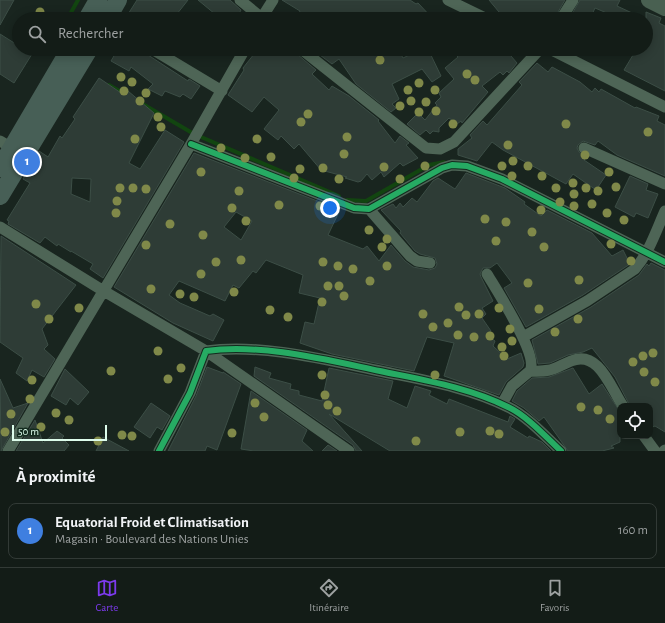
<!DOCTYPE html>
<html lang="fr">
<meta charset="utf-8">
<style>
body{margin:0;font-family:"Alegreya Sans",sans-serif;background:#1c2520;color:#f1f3f6}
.controls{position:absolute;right:12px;bottom:12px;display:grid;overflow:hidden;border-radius:8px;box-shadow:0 2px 10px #0003}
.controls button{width:36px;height:36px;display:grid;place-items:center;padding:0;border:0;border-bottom:1px solid #323a36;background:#131c17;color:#f1f3f6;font:20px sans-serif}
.scale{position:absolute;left:12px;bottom:10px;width:95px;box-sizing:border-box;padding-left:4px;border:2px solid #defdec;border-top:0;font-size:11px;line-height:14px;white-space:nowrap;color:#defdec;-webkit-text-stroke:3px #132b1e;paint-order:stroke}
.you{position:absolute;left:330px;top:208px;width:14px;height:14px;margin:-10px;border:3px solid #fff;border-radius:50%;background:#1a73e8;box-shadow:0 0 0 6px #1a73e833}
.badge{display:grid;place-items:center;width:26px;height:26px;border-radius:50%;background:#7c3aed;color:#fff;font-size:13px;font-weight:700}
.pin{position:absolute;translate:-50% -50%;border:2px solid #fff;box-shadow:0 1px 4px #0006}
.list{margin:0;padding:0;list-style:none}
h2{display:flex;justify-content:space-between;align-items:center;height:52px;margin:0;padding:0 16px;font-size:17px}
h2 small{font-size:13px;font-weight:400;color:#9da1a1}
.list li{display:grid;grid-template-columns:26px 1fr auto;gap:12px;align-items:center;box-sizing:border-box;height:56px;margin:0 8px 8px;padding:0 8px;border:1px solid #323a36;border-radius:8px}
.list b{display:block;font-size:15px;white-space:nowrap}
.list p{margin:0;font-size:13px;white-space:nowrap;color:#9da1a1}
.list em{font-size:13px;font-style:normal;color:#9da1a1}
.icon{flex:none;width:22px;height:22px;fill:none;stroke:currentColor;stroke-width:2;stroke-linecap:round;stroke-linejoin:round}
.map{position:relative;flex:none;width:665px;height:451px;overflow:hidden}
.search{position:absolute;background:#131c17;box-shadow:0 2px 10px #0003;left:12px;right:12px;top:12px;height:44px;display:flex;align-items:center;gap:10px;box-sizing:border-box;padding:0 14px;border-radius:22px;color:#9da1a1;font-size:15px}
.sheet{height:116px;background:#131c17}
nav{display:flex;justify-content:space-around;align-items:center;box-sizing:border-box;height:56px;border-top:1px solid #323a36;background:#131c17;font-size:11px;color:#9da1a1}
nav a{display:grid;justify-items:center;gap:2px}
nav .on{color:#7c3aed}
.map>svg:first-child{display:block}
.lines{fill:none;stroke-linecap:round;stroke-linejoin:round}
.stream{stroke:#124510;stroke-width:4}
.building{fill:#2e3c36;stroke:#3c4e46;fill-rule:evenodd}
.street{stroke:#4e6556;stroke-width:11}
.secondary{stroke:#496051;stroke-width:16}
.primary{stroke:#475f56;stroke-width:18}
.cycleway-casing{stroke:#132b1e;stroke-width:8}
.cycleway{stroke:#26ab63;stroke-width:6}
.tree{fill:#808949}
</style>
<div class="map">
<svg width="665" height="451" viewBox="0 0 665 451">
<rect width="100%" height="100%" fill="#19251f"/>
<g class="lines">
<path class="stream" d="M68,18L78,0
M109,85L130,97
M141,103L194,134L339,196
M347,200L366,201L429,165L444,162"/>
</g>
<path class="building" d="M0,0H14L0,25Z
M137,0H188L173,19H125Z
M198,0H230L241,10L236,19H212L215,14Z
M282,0H410L416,4L418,3L433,19H305L299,13L300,11Z
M489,0H565L554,19H509L499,12Z
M580,0H620L617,6L645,19H621L595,8L590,19H569Z
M646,12L661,18L659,23L665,26V91L624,70L633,55L626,49H646Z
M0,34L19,46V49H24L32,54L14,83L0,74Z
M118,49H145L148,55L188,81L189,79L200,86L191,99L183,94L180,97L165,91L162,96L148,89L153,84L131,67L129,71L111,61Z
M258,49H294L297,54L316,70L312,74L329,90L332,86L349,96L379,120L378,121L395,143L400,136L409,143L406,145L418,158L403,166L400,163L384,177L381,172L372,180L367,174L361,181L358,182L345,178L347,177L321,170L299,144L294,149L281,136L278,140L264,129L279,110L264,97L252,112L228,95L244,70L243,68Z
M312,49H398L403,58L422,49H428L441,76L432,82L422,69L392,84L399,99L392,104L396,108L391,112L356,84L339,59L332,64Z
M467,49H505L517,63L509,73L507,71L503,75L500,72L482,86L488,92L462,123L461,121L457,124L449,118L439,128V132L433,131L430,134L426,130L420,135L407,124L418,113L425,120L437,105L435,103L441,97L439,93L454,79L445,68L458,57L457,56Z
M537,63L548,72L552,67L580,82L592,92L595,88L599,92L601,89L635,108L636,107L659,116L657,121L665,125V176L617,155L598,141L595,145L583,141L578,145L577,148L579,152L587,157L584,160L606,175L596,190L573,174L566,184L503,150L492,142L477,161L458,155V149L472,138L470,135L483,121L487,125L522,85L519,82Z
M99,78L124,95L128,91L154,113L129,163L140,169L165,130L184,142L103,278L90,269L93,264L71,251V252L58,244L57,246L45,237L40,243L8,224L9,221L7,220L30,183L23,179L39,151L48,157L60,136L62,138L75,119L73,117ZM72,178L91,179L90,202L71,194Z
M194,153L330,206L339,212L328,235L363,249L367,246L379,261L391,245L405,261L413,267L429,270L435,268L437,264L435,258L420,254L415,251L400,233L401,231L381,210L393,204L396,208L400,203L403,207L412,198L417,202L433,181L438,178L455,189L466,173L505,188L525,202L524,204L541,216L547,210L592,233L612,256L623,250L630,264L583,295L526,327L504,288L512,283L497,263L490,268H483L480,274L481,277L493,301L482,308L486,314L482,318L491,331L486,334L495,341L493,346L507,359L521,353L524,363L523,367L506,382L499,395L444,376L454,343L427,337L414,371L332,354L300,343L305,322L314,324L320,298L299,293L303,275L266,260L256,273L253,271L239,288L233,285L225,301L179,281L169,295L180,303L210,316L213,314L224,320L213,341L173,323L114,287ZM236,212L252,221L241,240L224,227Z
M630,176L648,184L646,190L658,194L648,218L636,213L634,217L615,207Z
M1,236L76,285L42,329L48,345L44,349L55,359L44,377L32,370L27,381L16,373L23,358L0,342Z
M651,263L665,270V432L655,426L650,428V406H630L615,377L592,348L583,352L568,355L550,363L538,364L532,340L591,307L639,275L647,264L649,266Z
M207,367L223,373V372L241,384L217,450L207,446L205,451H168L196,396Z
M255,367L271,373L269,378L291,384L290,389L299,391V395L322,401L329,368L393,381L388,399L407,408L415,386L431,391L429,395L447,404L449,399L508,422L510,416L515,419L510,427L528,438L529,436L542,442L551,451H390L329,414L362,451H356L353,445L254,376Z
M573,368L589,394L602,384L620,412V442L611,446L614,448L602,451H568L544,417L539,421L524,408L512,401L517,391L532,378L549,377Z
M65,369L89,392L78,405L70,398L66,405L51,396Z
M0,379L13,408L28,403L1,451Z
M251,391L307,430L302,441L313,451H254L241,449Z
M151,403L170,416L162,430L157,427L150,438L134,427Z
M35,420L43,443L57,431L64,436L62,438L69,445L64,451H16Z
M103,437L129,451H96Z
M328,445L337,451H322Z"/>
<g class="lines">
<path class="street" d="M240,0L263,19
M448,0L487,19
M261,19L273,0
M561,19L573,0
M152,49L222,91
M301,49L426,148L440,149L454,142L540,49
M550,49L665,107
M0,141L12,148
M191,144L354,208L369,209L442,168L452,165L467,166L502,179L665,262
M584,148L665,184
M369,209L410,256L417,261L430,263
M0,227L102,290L206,351L349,451
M487,274C497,291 539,355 530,371L512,386L502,404
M523,337L587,301L635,269C649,253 656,231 665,211
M530,371C552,372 552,369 571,361C599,349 611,389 623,406
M644,436L655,451
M8,451L191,144L245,49
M159,451L190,393L206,351C260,343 327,360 380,371C423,380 468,387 508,407C527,416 546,437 561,451
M664,451L665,450"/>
<path class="secondary" d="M649,0L665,8"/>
<path class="primary" d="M87,19L98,0
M107,19L118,0
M0,168L70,49
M0,196L89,49"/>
<g class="cycleway-casing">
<path id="cycleway" d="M191,144L354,208L369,209L442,168L452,165L467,166L502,179L665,262
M159,451L190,393L206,351C260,343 327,360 380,371C423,380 468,387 508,407C527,416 546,437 561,451"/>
</g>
<use href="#cycleway" class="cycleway"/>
</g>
<g class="tree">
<circle cx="40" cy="12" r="4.5"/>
<circle cx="380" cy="60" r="4.5"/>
<circle cx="467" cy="74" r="4.5"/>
<circle cx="121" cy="77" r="4.5"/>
<circle cx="475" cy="80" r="4.5"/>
<circle cx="132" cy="82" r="4.5"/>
<circle cx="419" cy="83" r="4.5"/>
<circle cx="408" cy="90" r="4.5"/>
<circle cx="435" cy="90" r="4.5"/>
<circle cx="124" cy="91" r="4.5"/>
<circle cx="146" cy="93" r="4.5"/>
<circle cx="140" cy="101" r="4.5"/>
<circle cx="411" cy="101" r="4.5"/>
<circle cx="426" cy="102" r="4.5"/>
<circle cx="400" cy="106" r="4.5"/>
<circle cx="436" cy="111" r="4.5"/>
<circle cx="419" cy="112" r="4.5"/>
<circle cx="308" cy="114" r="4.5"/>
<circle cx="158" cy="117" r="4.5"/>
<circle cx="301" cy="122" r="4.5"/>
<circle cx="453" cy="124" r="4.5"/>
<circle cx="566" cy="124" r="4.5"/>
<circle cx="161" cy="127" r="4.5"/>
<circle cx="648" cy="132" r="4.5"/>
<circle cx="347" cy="137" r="4.5"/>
<circle cx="135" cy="139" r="4.5"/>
<circle cx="257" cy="139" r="4.5"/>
<circle cx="508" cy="145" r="4.5"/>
<circle cx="221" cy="148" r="4.5"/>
<circle cx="344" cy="154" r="4.5"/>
<circle cx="585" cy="155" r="4.5"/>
<circle cx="271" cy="157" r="4.5"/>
<circle cx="245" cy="158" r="4.5"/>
<circle cx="513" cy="161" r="4.5"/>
<circle cx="425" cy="166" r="4.5"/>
<circle cx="502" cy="166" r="4.5"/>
<circle cx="528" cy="166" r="4.5"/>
<circle cx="384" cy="167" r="4.5"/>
<circle cx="323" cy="168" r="4.5"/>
<circle cx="300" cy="169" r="4.5"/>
<circle cx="201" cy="172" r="4.5"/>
<circle cx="609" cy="172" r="4.5"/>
<circle cx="512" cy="176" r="4.5"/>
<circle cx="542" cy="176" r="4.5"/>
<circle cx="294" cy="178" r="4.5"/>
<circle cx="339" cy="179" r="4.5"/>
<circle cx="400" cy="179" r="4.5"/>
<circle cx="573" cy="183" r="4.5"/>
<circle cx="616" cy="187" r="4.5"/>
<circle cx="120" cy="188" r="4.5"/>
<circle cx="133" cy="188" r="4.5"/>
<circle cx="556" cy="188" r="4.5"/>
<circle cx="586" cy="188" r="4.5"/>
<circle cx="146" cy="189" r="4.5"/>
<circle cx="239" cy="191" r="4.5"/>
<circle cx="598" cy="191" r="4.5"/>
<circle cx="574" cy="194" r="4.5"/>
<circle cx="117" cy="201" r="4.5"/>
<circle cx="560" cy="202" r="4.5"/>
<circle cx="592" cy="204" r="4.5"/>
<circle cx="279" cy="205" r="4.5"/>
<circle cx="320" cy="206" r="4.5"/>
<circle cx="574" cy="206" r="4.5"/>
<circle cx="232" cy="208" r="4.5"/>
<circle cx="541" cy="210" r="4.5"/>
<circle cx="116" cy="213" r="4.5"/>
<circle cx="607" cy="213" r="4.5"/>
<circle cx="485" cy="219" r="4.5"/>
<circle cx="624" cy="220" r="4.5"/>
<circle cx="246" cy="221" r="4.5"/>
<circle cx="506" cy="222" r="4.5"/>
<circle cx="170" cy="224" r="4.5"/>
<circle cx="369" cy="230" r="4.5"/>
<circle cx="532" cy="232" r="4.5"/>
<circle cx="203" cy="235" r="4.5"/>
<circle cx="387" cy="239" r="4.5"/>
<circle cx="496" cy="241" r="4.5"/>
<circle cx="611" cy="244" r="4.5"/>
<circle cx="146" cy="245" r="4.5"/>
<circle cx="382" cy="247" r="4.5"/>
<circle cx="544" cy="247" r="4.5"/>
<circle cx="241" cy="260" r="4.5"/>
<circle cx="631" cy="261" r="4.5"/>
<circle cx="216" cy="262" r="4.5"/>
<circle cx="323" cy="262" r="4.5"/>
<circle cx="338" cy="266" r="4.5"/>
<circle cx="387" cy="266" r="4.5"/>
<circle cx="353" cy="269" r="4.5"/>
<circle cx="201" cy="274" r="4.5"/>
<circle cx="579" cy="280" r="4.5"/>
<circle cx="370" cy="281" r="4.5"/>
<circle cx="528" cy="283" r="4.5"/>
<circle cx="328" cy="286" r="4.5"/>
<circle cx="339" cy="286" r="4.5"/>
<circle cx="151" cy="289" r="4.5"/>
<circle cx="234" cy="292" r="4.5"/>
<circle cx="180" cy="294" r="4.5"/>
<circle cx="344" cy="296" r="4.5"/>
<circle cx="194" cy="297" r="4.5"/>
<circle cx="322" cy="302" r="4.5"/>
<circle cx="36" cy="304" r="4.5"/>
<circle cx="459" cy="307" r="4.5"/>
<circle cx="79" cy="308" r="4.5"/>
<circle cx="499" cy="308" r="4.5"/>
<circle cx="539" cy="309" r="4.5"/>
<circle cx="270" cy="310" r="4.5"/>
<circle cx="423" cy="314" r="4.5"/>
<circle cx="479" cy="314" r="4.5"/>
<circle cx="466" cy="315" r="4.5"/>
<circle cx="288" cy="317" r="4.5"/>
<circle cx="49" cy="319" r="4.5"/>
<circle cx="578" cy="319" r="4.5"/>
<circle cx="448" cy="323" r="4.5"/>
<circle cx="433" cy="327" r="4.5"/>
<circle cx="510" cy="329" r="4.5"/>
<circle cx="555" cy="332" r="4.5"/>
<circle cx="458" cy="335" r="4.5"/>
<circle cx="490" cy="336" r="4.5"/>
<circle cx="474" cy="337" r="4.5"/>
<circle cx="512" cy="341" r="4.5"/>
<circle cx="502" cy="347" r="4.5"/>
<circle cx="158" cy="351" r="4.5"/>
<circle cx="653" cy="353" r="4.5"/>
<circle cx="504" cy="356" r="4.5"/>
<circle cx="643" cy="356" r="4.5"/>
<circle cx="633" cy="362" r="4.5"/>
<circle cx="181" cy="368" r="4.5"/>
<circle cx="111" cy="371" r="4.5"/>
<circle cx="644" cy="372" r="4.5"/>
<circle cx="322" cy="375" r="4.5"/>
<circle cx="435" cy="375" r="4.5"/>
<circle cx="168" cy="379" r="4.5"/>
<circle cx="32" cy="380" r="4.5"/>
<circle cx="655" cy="382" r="4.5"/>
<circle cx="325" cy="395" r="4.5"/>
<circle cx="30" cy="399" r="4.5"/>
<circle cx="255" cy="403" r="4.5"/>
<circle cx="328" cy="405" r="4.5"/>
<circle cx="581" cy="407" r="4.5"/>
<circle cx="598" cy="410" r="4.5"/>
<circle cx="337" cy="411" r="4.5"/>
<circle cx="56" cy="413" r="4.5"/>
<circle cx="11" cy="414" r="4.5"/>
<circle cx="264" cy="417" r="4.5"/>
<circle cx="610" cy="419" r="4.5"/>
<circle cx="69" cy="420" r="4.5"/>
<circle cx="41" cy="427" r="4.5"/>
<circle cx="490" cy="431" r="4.5"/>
<circle cx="5" cy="432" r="4.5"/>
<circle cx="460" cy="432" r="4.5"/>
<circle cx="232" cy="433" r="4.5"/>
<circle cx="499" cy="434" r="4.5"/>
<circle cx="122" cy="435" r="4.5"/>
<circle cx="132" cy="436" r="4.5"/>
<circle cx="98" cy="441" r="4.5"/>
<circle cx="416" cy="441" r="4.5"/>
</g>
</svg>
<div class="controls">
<button><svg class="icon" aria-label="locate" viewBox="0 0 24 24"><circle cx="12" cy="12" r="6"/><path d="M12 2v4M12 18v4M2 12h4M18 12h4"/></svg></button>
</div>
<div class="scale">50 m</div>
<div class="you"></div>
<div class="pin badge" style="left:27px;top:162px;background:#3f7fe0">1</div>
<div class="search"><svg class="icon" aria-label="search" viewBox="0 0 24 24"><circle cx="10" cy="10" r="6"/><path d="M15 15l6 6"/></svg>Rechercher</div>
</div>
<section class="sheet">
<h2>À proximité<small></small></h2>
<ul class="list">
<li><span class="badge" style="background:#3f7fe0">1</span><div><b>Equatorial Froid et Climatisation</b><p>Magasin · Boulevard des Nations Unies</p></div><em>160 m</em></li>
</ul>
</section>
<nav>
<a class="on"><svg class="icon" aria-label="map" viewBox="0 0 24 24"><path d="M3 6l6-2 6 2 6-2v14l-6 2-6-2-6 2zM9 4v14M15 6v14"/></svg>Carte</a>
<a><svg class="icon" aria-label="directions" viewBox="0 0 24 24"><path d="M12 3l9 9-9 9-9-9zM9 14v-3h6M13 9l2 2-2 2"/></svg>Itinéraire</a>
<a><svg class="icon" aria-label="saved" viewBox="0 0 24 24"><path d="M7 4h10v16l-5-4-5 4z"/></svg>Favoris</a>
</nav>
